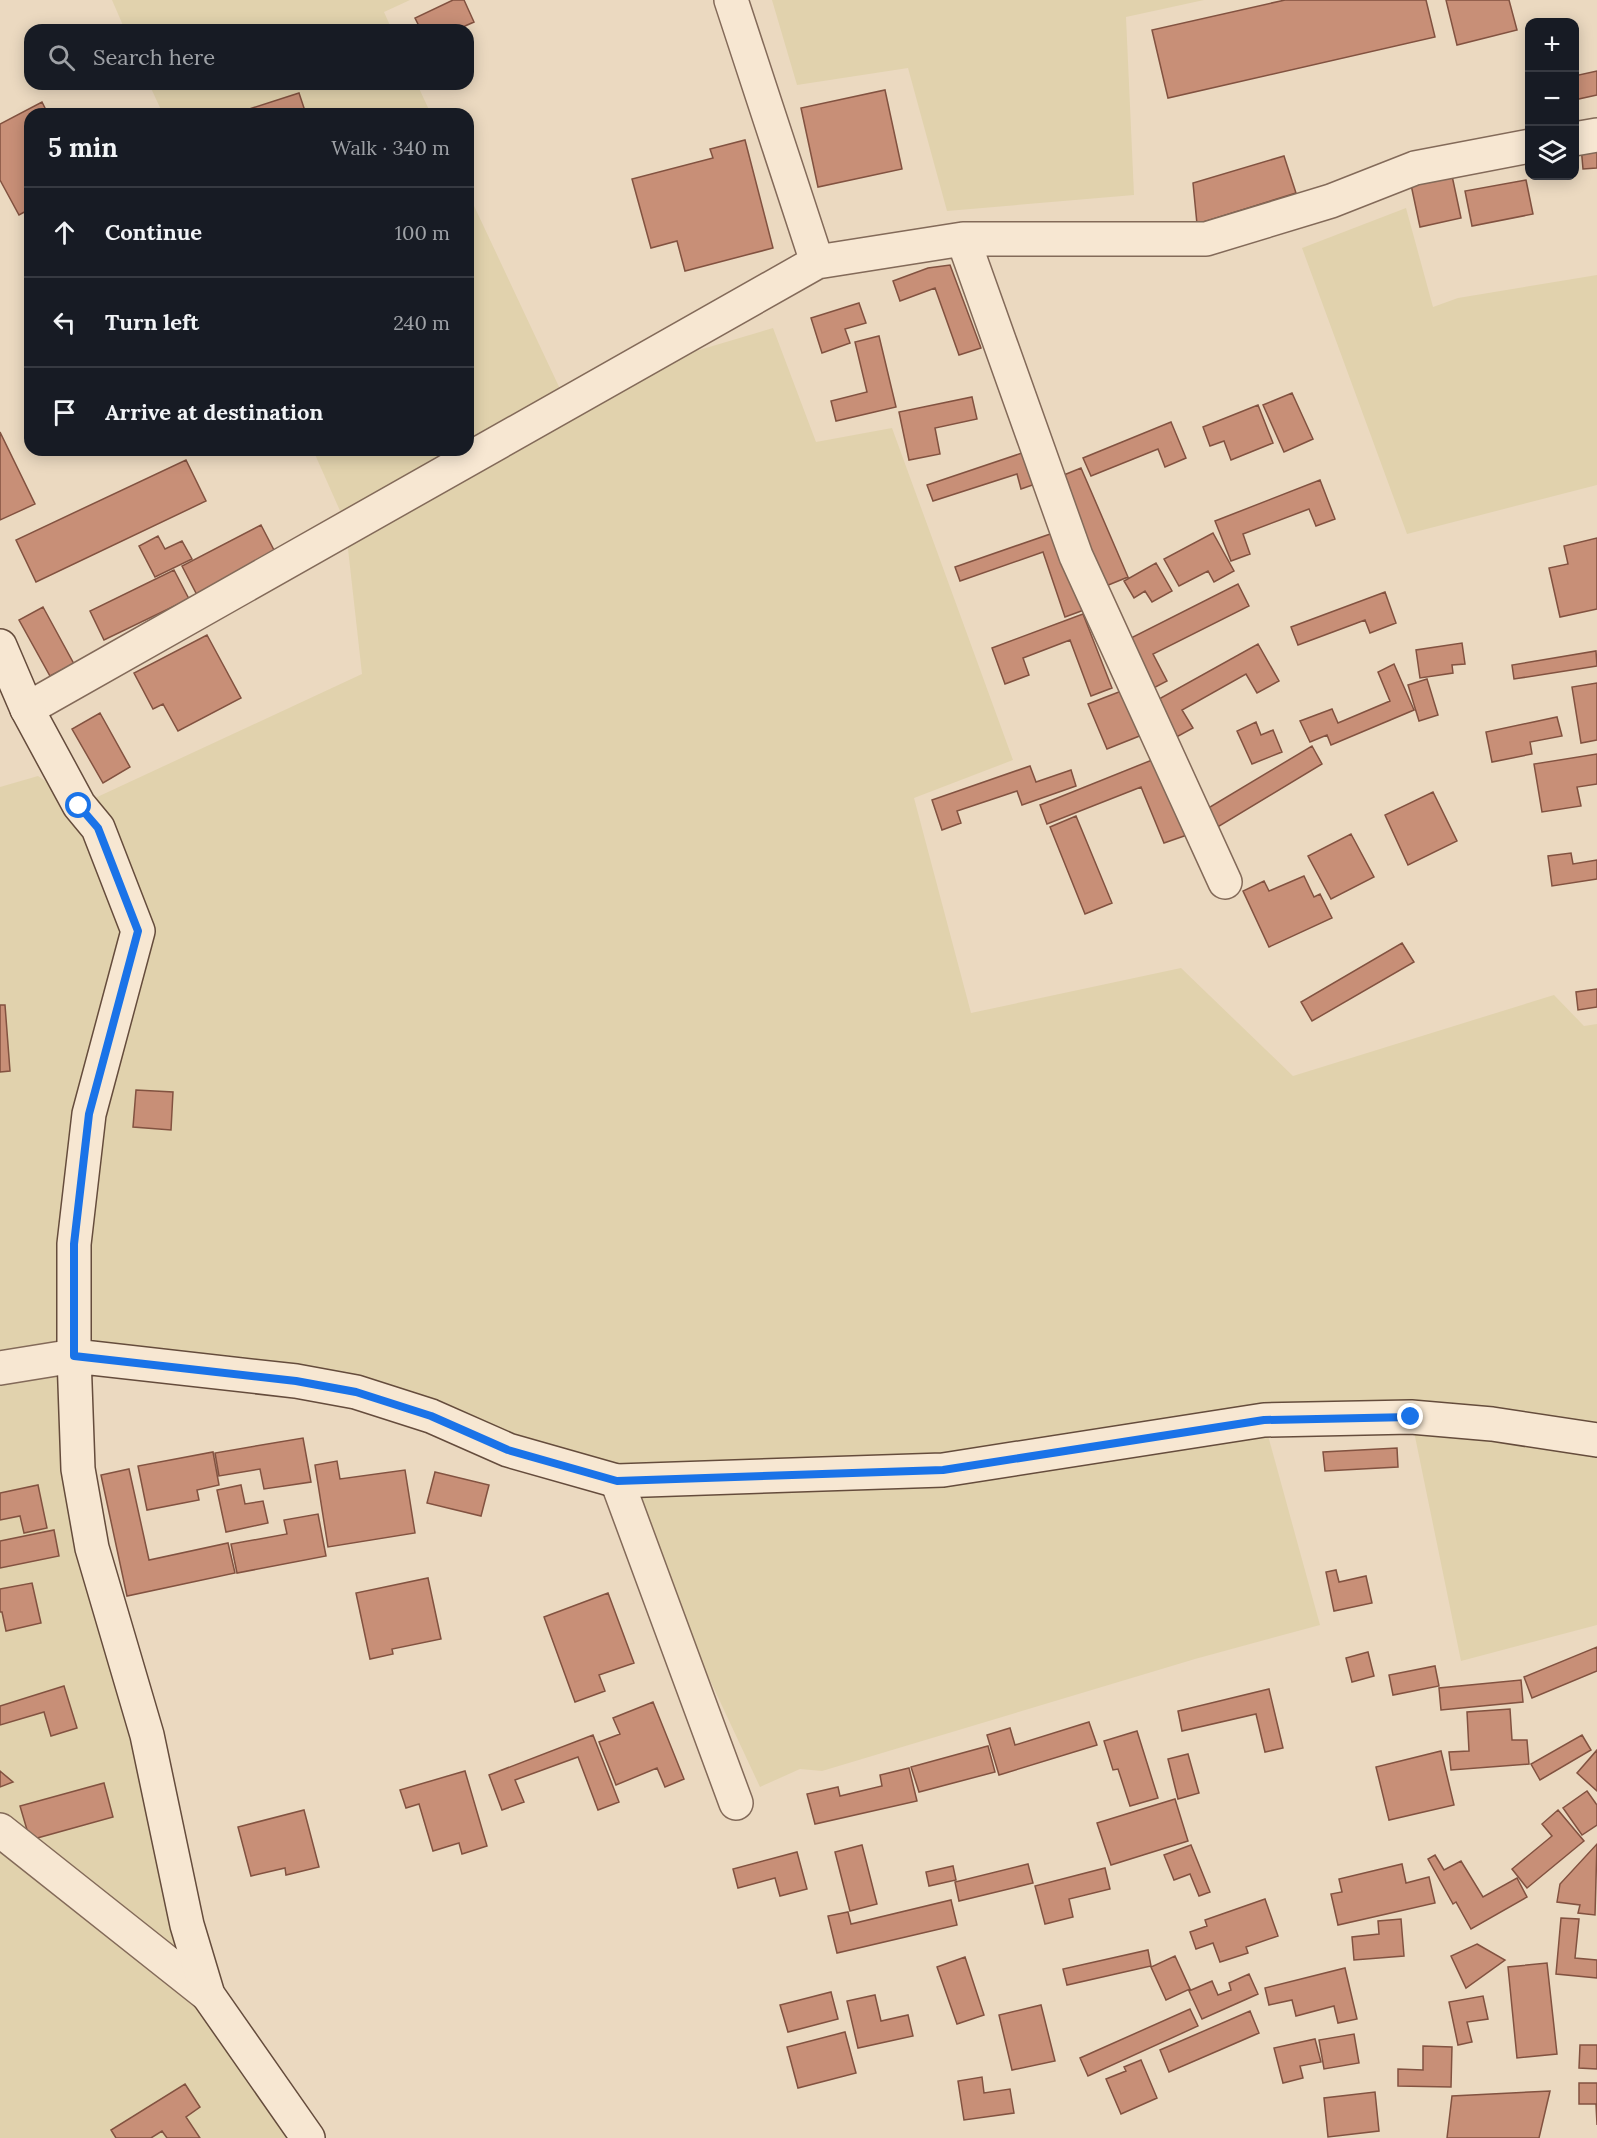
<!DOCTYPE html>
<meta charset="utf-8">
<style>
body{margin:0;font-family:Lora,serif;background:#242831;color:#f1f3f6}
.controls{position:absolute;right:18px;top:18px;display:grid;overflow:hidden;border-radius:12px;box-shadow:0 3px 15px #0003}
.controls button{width:54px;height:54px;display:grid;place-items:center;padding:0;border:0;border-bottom:2px solid #363941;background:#171b24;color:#f1f3f6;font:30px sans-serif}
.stop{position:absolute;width:18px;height:18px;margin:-14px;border:4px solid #1a73e8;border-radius:50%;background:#fff}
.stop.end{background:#1a73e8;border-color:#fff;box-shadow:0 2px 6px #0008}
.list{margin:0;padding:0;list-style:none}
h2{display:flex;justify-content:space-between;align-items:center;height:78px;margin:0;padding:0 24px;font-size:26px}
h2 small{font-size:20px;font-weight:400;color:#9ea1a6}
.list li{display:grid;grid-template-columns:39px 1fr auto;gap:18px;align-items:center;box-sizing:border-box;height:90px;padding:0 24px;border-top:2px solid #363941}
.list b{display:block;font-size:22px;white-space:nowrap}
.list em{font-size:20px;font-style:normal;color:#9ea1a6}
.icon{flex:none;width:33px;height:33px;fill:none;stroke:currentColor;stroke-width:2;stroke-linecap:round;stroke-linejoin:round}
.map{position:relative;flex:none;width:1597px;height:2138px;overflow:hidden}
.search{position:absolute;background:#171b24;box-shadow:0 3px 15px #0003;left:24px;top:24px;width:450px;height:66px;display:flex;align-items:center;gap:15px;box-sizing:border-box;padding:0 21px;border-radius:18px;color:#9ea1a6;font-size:22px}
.panel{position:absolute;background:#171b24;box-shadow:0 3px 15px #0003;left:24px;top:108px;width:450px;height:348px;border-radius:18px}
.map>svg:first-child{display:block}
.farmland{fill:#e1d2ad}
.building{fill:#c88f77;stroke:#825240;stroke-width:1.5}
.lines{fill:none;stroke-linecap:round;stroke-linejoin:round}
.street-casing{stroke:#836a59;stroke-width:36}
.secondary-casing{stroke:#654c3c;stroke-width:36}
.street{stroke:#f7e7d2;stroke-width:33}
.secondary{stroke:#f7e7d2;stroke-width:33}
.route{stroke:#1a73e8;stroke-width:8}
</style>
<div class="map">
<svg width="1597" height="2138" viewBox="0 0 1597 2138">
<rect width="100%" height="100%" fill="#ebd9c0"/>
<path class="farmland" d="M112,0H410L384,12L392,30H125Z
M772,0H1204L1126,17L1134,195L947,211L908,68L797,85Z
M149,84H417L431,114H163Z
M468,193L561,391L773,328L816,442L892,428L1013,760L914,798L971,1013L1181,968L1293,1076L1554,995L1584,1026L1597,1024V1625L1461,1661L1411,1417L1264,1421L1320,1625L1195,1659L822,1771L800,1769L760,1787L617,1481L431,1416L74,1356L78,1469L187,1925L308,2138H0V787L38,776L80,805L362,674L345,522L313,450H468Z
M1406,208L1433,307L1458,298L1597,275V485L1407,534L1302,248Z"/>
<path class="building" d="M453,0H464L474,22L456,30H421L415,18Z
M1285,0H1426L1435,37L1168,98L1152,30Z
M1446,0H1509L1517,30L1457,45Z
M1597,71V95L1574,100V76Z
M885,90L902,169L818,187L801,108Z
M299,93L306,114H234Z
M42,102L48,114H30V209L19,215L0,180V124Z
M745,140L773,248L685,271L677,241L651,248L632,179L713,158L710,149Z
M1597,144V168L1583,169L1581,146Z
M1284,156L1296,193L1197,224L1193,183Z
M1451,171L1461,218L1420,227L1410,180Z
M1526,180L1533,214L1472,226L1465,191Z
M950,265L981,348L959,355L935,288L900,301L893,281L928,268Z
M859,303L866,323L845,329L850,343L822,353L811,318Z
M879,336L896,407L836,421L831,401L867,392L855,342Z
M1292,393L1313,439L1284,452L1263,405Z
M972,397L977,419L935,428L940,454L909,460L899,412Z
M1258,405L1273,443L1231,460L1224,441L1210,446L1203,427Z
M1171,422L1186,458L1165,467L1158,449L1091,476L1083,458Z
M0,432L35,504L0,520Z
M1031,450L1041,482L1021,489L1017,474L933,501L927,485Z
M186,460L206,501L36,582L16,540Z
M1081,468L1128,577L1101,588L1054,479Z
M1320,480L1335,519L1316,526L1309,509L1243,534L1250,554L1231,561L1215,521Z
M261,525L276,554L197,595L182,566Z
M1056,532L1084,610L1065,617L1043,552L960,581L955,567Z
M1213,533L1234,571L1214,582L1208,571L1179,586L1164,559Z
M158,536L165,549L182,541L192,559L155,577L139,546Z
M1597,538V609L1560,617L1549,568L1568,564L1564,546Z
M1156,563L1172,591L1152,602L1145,591L1134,598L1124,581Z
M174,570L189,599L104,640L90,611Z
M1238,584L1249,606L1153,654L1167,681L1146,692L1121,643Z
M1385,592L1396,623L1370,633L1365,620L1298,645L1291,627Z
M43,607L74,664L50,676L19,620Z
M1083,614L1112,688L1091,696L1070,640L1023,658L1029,675L1005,684L992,648Z
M207,635L241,698L178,731L163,704L153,709L134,673Z
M1462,643L1465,664L1452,665L1453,673L1420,678L1416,650Z
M1258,644L1279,681L1257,693L1246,674L1182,710L1193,728L1171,740L1150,704Z
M1596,651L1597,666L1514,679L1512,665Z
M1394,664L1414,710L1331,745L1327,735L1310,742L1300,721L1332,709L1338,723L1390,701L1378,672Z
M1427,679L1438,715L1419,721L1408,685Z
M1597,683V740L1581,743L1572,687Z
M1124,690L1142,735L1107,749L1088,704Z
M100,713L130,767L103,783L72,729Z
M1557,717L1562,736L1530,742L1532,754L1492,762L1486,732Z
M1256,722L1261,735L1273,730L1282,752L1252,764L1237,731Z
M1312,746L1322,764L1216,828L1205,810Z
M1597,754V784L1577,787L1581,806L1542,812L1534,764Z
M1157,758L1187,835L1164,843L1141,787L1047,824L1040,805Z
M1030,766L1036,782L1071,770L1076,786L1022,805L1017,791L957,811L961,823L942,830L932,800Z
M1433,792L1457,841L1408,865L1385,815Z
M1076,816L1112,903L1085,914L1050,827Z
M1351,834L1374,877L1331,899L1308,856Z
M1571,853L1573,864L1597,860V879L1552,886L1548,856Z
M1304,876L1314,897L1320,894L1332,918L1269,947L1243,891L1264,881L1269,891Z
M1402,943L1414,962L1312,1021L1301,1002Z
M1597,989V1007L1578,1010L1576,992Z
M0,1005H5L10,1071L0,1072Z
M136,1090L173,1092L171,1130L133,1127Z
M303,1438L311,1482L264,1489L260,1469L219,1476L215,1453Z
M1397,1448L1398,1467L1325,1471L1323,1452Z
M213,1452L219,1485L197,1490L199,1500L147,1510L138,1466Z
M337,1461L340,1479L405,1470L415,1533L328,1547L315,1465Z
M129,1469L149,1560L228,1543L235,1573L127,1596L101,1475Z
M435,1472L489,1485L481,1516L427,1503Z
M38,1485L47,1528L24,1533L20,1516L0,1520V1493Z
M241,1485L245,1504L263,1501L268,1523L226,1532L217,1490Z
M318,1514L326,1556L237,1573L231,1544L287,1534L284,1520Z
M54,1530L59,1556L0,1568V1541Z
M1336,1570L1339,1582L1366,1576L1372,1603L1334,1611L1326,1572Z
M428,1578L441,1639L392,1649L393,1654L370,1659L356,1593Z
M32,1583L41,1623L6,1631L2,1612H0V1589Z
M608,1593L634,1663L599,1675L605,1691L575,1702L544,1617Z
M1597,1647V1671L1532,1698L1524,1677Z
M1368,1652L1374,1676L1352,1682L1346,1658Z
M1435,1666L1439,1686L1393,1695L1389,1675Z
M1521,1680L1523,1702L1441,1710L1439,1688Z
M64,1686L77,1728L51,1736L44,1712L0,1725V1706Z
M1269,1689L1283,1748L1265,1752L1256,1714L1182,1731L1178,1711Z
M653,1702L684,1779L665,1787L657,1768L616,1785L599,1742L620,1734L613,1718Z
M1510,1709L1512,1740H1527L1529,1764L1451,1770L1449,1752L1469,1751L1467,1712Z
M1089,1722L1097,1745L999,1775L987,1735L1010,1728L1015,1745Z
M1137,1731L1158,1798L1130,1806L1118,1769L1113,1770L1104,1741Z
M593,1735L619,1802L598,1810L578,1757L515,1780L524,1802L502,1810L489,1775Z
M1582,1735L1591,1750L1540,1780L1531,1764Z
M988,1746L995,1772L919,1792L911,1767Z
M1597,1750V1791L1577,1773Z
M1441,1751L1454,1805L1389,1820L1376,1767Z
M1188,1754L1199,1793L1178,1799L1168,1759Z
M909,1768L917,1801L815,1824L807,1794L838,1787L840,1796L882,1786L880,1775Z
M0,1771L13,1782L0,1787Z
M465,1771L487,1846L462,1854L459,1843L433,1851L419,1804L406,1808L400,1790Z
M104,1783L113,1817L30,1840L20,1806Z
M1587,1791L1597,1805V1825L1582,1835L1563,1808Z
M1175,1799L1188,1841L1111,1865L1097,1823Z
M304,1810L319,1867L286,1875L285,1868L251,1876L238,1827Z
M1558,1810L1584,1841L1527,1888L1512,1869L1552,1836L1542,1824Z
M1597,1844L1595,1915L1578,1913L1580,1905L1557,1902L1560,1884Z
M862,1845L877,1904L850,1911L835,1852Z
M1191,1845L1210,1892L1199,1896L1190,1874L1174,1880L1164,1855Z
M797,1852L807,1889L780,1896L775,1878L738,1888L733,1869Z
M1435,1855L1444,1870L1461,1861L1483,1897L1517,1878L1527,1897L1471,1929L1456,1902L1453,1904L1428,1859Z
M1028,1864L1033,1883L959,1901L955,1882Z
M1402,1864L1406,1883L1429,1877L1435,1903L1338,1925L1331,1894L1342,1892L1339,1879Z
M953,1866L956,1880L929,1886L926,1872Z
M1105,1868L1110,1889L1069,1899L1073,1917L1045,1924L1035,1886Z
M1265,1899L1278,1936L1246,1947L1248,1953L1220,1962L1213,1943L1196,1949L1190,1932L1207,1926L1205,1920Z
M951,1900L957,1925L837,1953L828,1916L848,1912L851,1924Z
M1561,1918L1579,1919L1575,1958L1597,1960V1978L1556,1974Z
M1401,1919L1404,1956L1354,1960L1352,1937L1379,1934L1378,1921Z
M1477,1944L1505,1960L1466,1988L1451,1956Z
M1148,1950L1151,1966L1067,1985L1063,1969Z
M1175,1956L1190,1989L1166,2000L1151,1967Z
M965,1957L984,2015L957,2024L937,1967Z
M1547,1963L1557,2054L1517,2058L1508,1967Z
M1345,1968L1357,2019L1338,2023L1334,2006L1296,2016L1292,2000L1269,2005L1265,1988Z
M1249,1974L1258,1994L1202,2019L1189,1991L1212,1981L1218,1995L1231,1990L1229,1983Z
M831,1992L838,2019L788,2032L780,2005Z
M875,1995L881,2021L908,2015L913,2036L858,2048L847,2001Z
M1483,1996L1488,2019L1467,2022L1472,2042L1458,2045L1449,2002Z
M1041,2005L1055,2061L1012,2070L999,2015Z
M1190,2009L1198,2026L1088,2076L1080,2058Z
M1250,2011L1259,2033L1169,2072L1160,2050Z
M845,2032L856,2073L798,2088L787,2047Z
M1354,2034L1359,2063L1324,2069L1319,2040Z
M1315,2039L1321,2062L1300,2066L1303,2078L1283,2083L1274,2048Z
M1580,2045H1597V2069L1579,2068Z
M1423,2046L1452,2047L1451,2087L1398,2086V2069L1423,2070Z
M1141,2060L1157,2098L1121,2114L1106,2079L1126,2071L1124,2067Z
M982,2077L984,2093L1010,2089L1014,2113L964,2120L958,2081Z
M1579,2083H1597V2125L1596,2104H1579Z
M185,2084L200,2107L186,2117L200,2138H167L162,2131L151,2138H116L111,2130Z
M1550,2091L1539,2138H1447L1452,2096Z
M1375,2092L1379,2131L1328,2137L1324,2098Z"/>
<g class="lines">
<g class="street-casing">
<path id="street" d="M731,0L817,262
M1574,139L1597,135
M963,239L1076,556L1225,882
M27,709L817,262L963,239H1206L1331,201L1415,168L1530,146
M0,1368L74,1356
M617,1481L736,1803
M0,1830L208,1995"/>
</g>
<g class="secondary-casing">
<path id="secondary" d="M0,646L27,709L79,805L98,828L138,931L89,1114L74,1244V1356L78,1469L92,1548L147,1735L187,1925L208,1995L308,2138
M74,1356L296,1381L356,1392L431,1416L508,1450L617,1481L943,1470L1264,1420L1411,1417L1492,1424L1597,1440"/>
</g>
<use href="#street" class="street"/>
<use href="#secondary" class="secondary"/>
</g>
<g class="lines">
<path class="route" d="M79,806L98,828L138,931L89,1114L74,1244V1356L296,1381L356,1392L431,1416L508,1450L617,1481L943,1470L1264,1420L1411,1417"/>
</g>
</svg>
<div class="controls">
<button>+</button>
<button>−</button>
<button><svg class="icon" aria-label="layers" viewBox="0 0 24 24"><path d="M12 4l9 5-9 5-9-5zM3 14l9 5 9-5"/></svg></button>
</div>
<div class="stop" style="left:79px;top:806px"></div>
<div class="stop end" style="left:1411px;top:1417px"></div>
<div class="search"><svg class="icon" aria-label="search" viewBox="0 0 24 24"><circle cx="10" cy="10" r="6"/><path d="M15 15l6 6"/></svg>Search here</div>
<section class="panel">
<h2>5 min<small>Walk · 340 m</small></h2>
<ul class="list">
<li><svg class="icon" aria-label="ahead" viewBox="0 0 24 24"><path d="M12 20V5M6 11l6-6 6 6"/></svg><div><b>Continue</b></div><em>100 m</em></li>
<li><svg class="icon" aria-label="left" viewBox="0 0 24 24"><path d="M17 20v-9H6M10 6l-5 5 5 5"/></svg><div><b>Turn left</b></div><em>240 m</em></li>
<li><svg class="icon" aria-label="arrive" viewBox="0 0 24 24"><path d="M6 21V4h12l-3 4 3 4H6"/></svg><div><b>Arrive at destination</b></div></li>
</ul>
</section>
</div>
